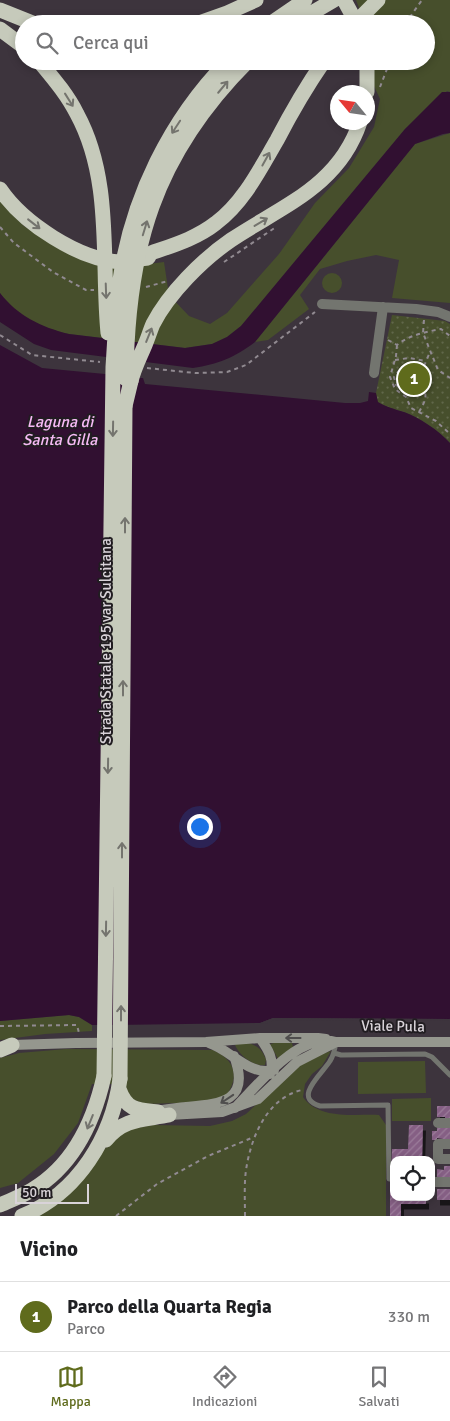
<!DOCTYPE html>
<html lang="it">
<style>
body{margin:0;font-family:Signika,sans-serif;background:#f6f6f6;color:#202124}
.controls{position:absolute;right:15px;bottom:15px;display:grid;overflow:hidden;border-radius:10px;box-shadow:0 2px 8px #0003}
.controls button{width:45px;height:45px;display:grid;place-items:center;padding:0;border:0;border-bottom:1px solid #e0e0e0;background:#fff;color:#202124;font:25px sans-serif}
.compass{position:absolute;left:330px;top:85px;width:45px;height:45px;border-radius:50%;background:#fff;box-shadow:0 2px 8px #0003;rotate:299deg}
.scale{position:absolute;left:15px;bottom:12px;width:74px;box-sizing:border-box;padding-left:5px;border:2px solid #d9d3d9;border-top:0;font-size:14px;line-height:18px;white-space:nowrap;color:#d9d3d9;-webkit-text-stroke:4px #211d21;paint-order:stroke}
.you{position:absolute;left:199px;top:826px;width:18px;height:18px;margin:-12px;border:4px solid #fff;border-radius:50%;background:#1a73e8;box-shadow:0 0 0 8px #1a73e833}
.badge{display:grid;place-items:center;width:32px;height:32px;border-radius:50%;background:#5f6b1c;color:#fff;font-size:16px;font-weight:700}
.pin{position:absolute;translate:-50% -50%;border:2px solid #fff;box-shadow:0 1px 5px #0006}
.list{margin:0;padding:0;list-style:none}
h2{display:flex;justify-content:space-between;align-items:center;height:65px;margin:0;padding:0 20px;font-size:21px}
h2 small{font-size:16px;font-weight:400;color:#757577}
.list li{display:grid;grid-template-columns:32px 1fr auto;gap:15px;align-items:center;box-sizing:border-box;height:70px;padding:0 20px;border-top:1px solid #e0e0e0}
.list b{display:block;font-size:19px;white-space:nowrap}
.list p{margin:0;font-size:16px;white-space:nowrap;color:#757577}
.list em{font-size:16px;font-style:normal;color:#757577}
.icon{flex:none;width:28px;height:28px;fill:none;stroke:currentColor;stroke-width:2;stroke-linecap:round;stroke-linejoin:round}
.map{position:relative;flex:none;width:450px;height:1216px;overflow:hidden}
.search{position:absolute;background:#fff;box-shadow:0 2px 8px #0003;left:15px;right:15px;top:15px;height:55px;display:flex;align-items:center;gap:12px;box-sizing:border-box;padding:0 18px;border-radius:28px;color:#757577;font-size:19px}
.sheet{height:135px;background:#fff}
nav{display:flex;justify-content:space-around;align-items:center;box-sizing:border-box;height:70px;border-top:1px solid #e0e0e0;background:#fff;font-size:14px;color:#757577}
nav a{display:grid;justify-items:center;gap:2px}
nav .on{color:#5f6b1c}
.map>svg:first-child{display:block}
.grass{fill:#474f2c}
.park{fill:url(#park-dots)}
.water{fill:#311031}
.pier{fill:#3d343d}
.building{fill:url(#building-hatch);filter:url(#shadow)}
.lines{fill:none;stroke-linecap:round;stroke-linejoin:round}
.path{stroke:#918a91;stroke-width:2;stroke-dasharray:4 4;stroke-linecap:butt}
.lane{stroke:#73756f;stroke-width:5}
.street{stroke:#73756f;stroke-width:10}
.secondary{stroke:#95978e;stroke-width:10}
.highway{stroke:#c6cabb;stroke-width:15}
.highway-bridge{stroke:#c6cabb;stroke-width:15}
.oneway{stroke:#74746e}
.oneway2{stroke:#4f4e4d}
.labels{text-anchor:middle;stroke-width:4;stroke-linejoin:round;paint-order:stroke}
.street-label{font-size:15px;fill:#d9d3d9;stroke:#211d21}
.water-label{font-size:16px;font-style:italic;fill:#f6baf5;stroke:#211d21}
</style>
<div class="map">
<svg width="450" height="1216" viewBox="0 0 450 1216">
<defs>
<pattern id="park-dots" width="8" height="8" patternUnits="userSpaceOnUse" patternTransform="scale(1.25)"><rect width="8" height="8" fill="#474f2c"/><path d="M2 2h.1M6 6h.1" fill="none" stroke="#61674a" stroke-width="1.8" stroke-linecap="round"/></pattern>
<pattern id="building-hatch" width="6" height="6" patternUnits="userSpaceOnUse" patternTransform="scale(1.25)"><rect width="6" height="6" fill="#855f84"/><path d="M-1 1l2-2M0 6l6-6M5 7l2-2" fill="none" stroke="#9b7c9a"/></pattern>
<filter id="shadow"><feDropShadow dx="3" dy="5.5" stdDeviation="0" flood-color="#0009"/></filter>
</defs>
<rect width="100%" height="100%" fill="#3d343d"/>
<path class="grass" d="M356,0H450V92L447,91L405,129L241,326L227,337L212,344L185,348L69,334C51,330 32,324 18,313C12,308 7,301 1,295L0,293V201L24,226L63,251L116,268L164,262L169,295L189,316L210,324L227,313L279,254L315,203L349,168L374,127L380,99L374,86V61H426V24H365Z
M450,133V303L392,298L399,260L376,255L347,261L320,269L300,295L309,309L268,340L255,342L415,144Z
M322 283a10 10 0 1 1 20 0a10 10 0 1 1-20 0Z
M69,1015L79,1017L92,1025V1031L45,1034L0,1040V1021Z
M240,1042C253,1043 262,1047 266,1060L265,1065C254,1067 239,1055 235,1045Z
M274,1043H292L293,1047L278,1059L270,1044Z
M66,1049L213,1050C235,1060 240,1076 226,1096L212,1102L144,1104L132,1099L123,1084H92L78,1123L54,1154L18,1183L0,1188V1058L19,1053Z
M331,1051L322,1066L312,1074L305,1084L303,1097C319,1120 354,1114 379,1115L386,1125V1216H33L125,1130L153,1125L210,1126L232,1121L246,1114L297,1067L319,1055Z
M425,1061L426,1093L358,1094V1062Z
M431,1098V1121H392V1099Z"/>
<path class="park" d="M392,315L445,321L450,324V443C438,430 420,418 404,412C394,409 386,407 377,402L376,393Z"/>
<path class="water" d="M442,92H450V133L443,134L415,144L255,342C234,358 218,364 193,368L51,350L34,344L0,322V293C18,316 41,327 69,334L185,348L212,344L227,337L241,326L405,129Z
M0,345L42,368L105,374L121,378H143L145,384L345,403H360L368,401L369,392L376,393L378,402C386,407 394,409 404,412C420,418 438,430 450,443V1019L273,1018L260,1023L114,1025H92L79,1017L69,1015L0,1021Z"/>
<path class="pier" d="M273,1018L450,1019V1021L274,1020L265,1024L260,1023Z"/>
<path class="building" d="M437,1106H450V1120H445V1117H437Z
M409,1125H423L422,1160H394V1176H391L392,1149H408Z
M437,1127L450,1128V1140L437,1138V1140H432V1131H437Z
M444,1166H450V1178H437V1169L444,1170Z
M437,1189H450V1200H437Z
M390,1190H394V1197L426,1198V1204H401V1216H390Z"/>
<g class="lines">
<path class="path" d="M405,24L422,0
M380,87L390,61
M370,116L375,101
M0,227L14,243L53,272L86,290H94
M224,262L276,227
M146,287L168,281
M424,320L423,333L438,370L450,378
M0,335L32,355L100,362
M388,340L397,345C409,335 426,332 441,329L450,336
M397,345L396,356L390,377L395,389L406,397L411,408L436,421L450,434
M395,360L409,358L426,361
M410,364L424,366L430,375C427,391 408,393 396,385L394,377L401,368Z
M424,366L430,352
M147,368L195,373L227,372L246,365L315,312
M419,412C424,403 429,396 422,387
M0,1026L77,1025L79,1033
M116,1216L157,1184L208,1156L254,1137
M245,1216C245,1201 244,1185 246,1170C251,1137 267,1098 302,1090"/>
<path class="lane" d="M336,1042C335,1049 334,1055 330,1061C322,1074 292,1098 320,1106L388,1105L389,1179H394
M334,1053L341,1055L425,1054L432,1057L450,1075"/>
<path class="street" d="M322,304L416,309L438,312L450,317
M374,373L383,307
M438,1123H450
M450,1144H438V1159H450
M432,1182H450"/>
<path class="secondary" d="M260,1038C268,1049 275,1060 270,1074
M209,1043C231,1050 250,1077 274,1070
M12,1045L76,1043L206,1042L260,1038H318L326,1039
M235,1108C259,1084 298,1032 336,1042H450
M163,1110C200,1102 256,1114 234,1056
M169,1115L222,1112L258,1099L297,1062L336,1042"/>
<path class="highway" d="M344,0L357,24
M0,10L35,24
M196,24L227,13L256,0
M270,24L305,0
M293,24L334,0
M0,29L24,47
M367,92V61
M0,189C23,223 79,260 121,262C130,262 139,259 148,258L151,253C174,245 197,238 216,223C244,202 260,169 277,140C291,113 306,87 324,61
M125,406L131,381
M0,1050L12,1045
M119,1089C127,1111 138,1110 158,1112
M106,1140C123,1118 144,1120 169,1115
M0,1205C11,1200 22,1196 32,1190C74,1165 94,1121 104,1076
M22,1216C78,1193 112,1137 120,1079"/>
<path class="highway-bridge" d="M354,24L378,0
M39,61C53,78 67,94 77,114C113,180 101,261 108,333
M126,379C127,249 154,155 248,61
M131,381C134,368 140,357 145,345C148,338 150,331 153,324C169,293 202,260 231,240C282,206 339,186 360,122
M104,1076L113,367C115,338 116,309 120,280C132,198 170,120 228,61
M120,1079L125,406"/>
</g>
<defs><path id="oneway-shaft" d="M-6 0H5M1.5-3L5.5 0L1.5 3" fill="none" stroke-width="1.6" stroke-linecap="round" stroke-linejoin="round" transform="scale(1.25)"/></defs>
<g class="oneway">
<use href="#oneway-shaft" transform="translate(223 87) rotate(-50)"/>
<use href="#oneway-shaft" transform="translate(69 100) rotate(58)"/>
<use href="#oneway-shaft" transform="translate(176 127) rotate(123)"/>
<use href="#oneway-shaft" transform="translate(266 159) rotate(-61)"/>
<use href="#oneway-shaft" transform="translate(261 222) rotate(-31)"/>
<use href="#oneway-shaft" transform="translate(34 224) rotate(38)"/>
<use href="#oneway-shaft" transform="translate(145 228) rotate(-73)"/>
<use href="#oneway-shaft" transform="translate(106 291) rotate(88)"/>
<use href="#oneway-shaft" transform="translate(149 335) rotate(-68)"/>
<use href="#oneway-shaft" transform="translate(113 429) rotate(91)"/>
<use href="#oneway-shaft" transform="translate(125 525) rotate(-90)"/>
<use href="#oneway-shaft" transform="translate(123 688) rotate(-90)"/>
<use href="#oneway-shaft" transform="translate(108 766) rotate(91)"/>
<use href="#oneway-shaft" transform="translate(122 850) rotate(-90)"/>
<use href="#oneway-shaft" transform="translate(106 929) rotate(91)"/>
<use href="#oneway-shaft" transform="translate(121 1013) rotate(-90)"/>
<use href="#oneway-shaft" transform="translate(90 1122) rotate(112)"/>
</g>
<g class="oneway2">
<use href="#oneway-shaft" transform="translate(293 1038) rotate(180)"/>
<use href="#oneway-shaft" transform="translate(227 1099) rotate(146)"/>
</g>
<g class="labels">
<g class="street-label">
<text transform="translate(106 641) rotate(-90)" y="5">Strada Statale 195 var Sulcitana</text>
<text transform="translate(393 1026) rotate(1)" y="5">Viale Pula</text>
</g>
<g class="water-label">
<text x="60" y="427">Laguna di<tspan x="60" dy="18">Santa Gilla</tspan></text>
</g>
</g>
</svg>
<div class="controls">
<button><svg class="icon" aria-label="locate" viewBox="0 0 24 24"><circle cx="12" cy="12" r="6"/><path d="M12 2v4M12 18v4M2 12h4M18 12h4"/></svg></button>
</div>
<svg class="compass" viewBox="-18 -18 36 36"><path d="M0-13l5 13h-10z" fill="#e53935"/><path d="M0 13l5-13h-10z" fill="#757577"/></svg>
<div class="scale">50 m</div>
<div class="you"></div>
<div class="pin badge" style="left:414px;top:379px">1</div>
<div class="search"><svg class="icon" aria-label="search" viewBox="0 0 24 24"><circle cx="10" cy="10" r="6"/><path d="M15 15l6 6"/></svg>Cerca qui</div>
</div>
<section class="sheet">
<h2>Vicino<small></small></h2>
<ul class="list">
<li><span class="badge">1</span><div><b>Parco della Quarta Regia</b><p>Parco</p></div><em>330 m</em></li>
</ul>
</section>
<nav>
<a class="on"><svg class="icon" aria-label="map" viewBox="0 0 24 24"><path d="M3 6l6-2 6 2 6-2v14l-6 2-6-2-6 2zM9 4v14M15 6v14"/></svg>Mappa</a>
<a><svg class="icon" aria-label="directions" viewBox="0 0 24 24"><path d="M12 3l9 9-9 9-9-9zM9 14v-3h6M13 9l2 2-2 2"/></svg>Indicazioni</a>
<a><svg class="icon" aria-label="saved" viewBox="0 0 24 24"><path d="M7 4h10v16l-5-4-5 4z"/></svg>Salvati</a>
</nav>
